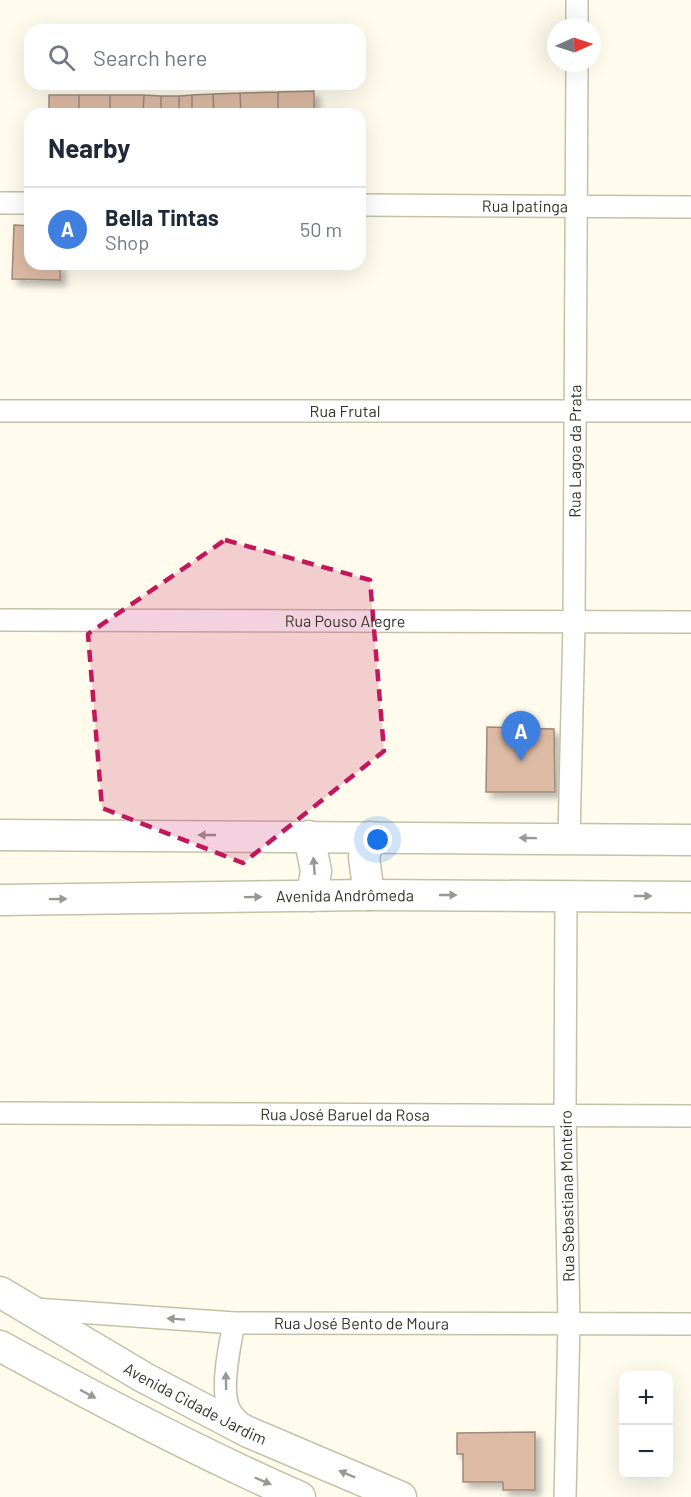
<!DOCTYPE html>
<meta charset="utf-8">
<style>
body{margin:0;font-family:Barlow,sans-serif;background:#f2f2f3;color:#1f2937}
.controls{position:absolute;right:18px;bottom:18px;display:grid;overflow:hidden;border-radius:12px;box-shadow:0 6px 24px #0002}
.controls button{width:54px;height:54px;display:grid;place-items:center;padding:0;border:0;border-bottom:2px solid #e0e1e3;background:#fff;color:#1f2937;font:30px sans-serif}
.compass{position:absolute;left:547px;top:18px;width:54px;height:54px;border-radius:50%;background:#fff;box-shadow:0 6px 24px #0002;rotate:87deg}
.you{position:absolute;left:378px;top:840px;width:21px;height:21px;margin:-15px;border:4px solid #fff;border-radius:50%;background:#1a73e8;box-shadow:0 0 0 9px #1a73e833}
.badge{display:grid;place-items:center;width:39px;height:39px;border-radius:50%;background:#db2777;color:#fff;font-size:20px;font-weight:700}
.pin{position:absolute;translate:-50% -50px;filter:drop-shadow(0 2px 3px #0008)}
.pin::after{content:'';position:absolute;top:32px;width:21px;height:18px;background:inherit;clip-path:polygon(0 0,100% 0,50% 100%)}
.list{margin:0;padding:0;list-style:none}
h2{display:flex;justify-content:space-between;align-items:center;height:78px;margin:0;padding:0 24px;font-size:26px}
h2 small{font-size:20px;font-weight:400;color:#747a83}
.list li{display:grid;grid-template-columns:39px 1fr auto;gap:18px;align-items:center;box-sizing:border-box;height:84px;padding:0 24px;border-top:2px solid #e0e1e3}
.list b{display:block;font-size:22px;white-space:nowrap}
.list p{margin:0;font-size:20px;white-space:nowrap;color:#747a83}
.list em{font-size:20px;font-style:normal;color:#747a83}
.icon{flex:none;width:33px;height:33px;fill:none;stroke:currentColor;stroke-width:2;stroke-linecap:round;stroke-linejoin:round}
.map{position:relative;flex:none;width:691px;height:1497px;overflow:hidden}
.search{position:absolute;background:#fff;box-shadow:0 6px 24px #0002;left:24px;top:24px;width:342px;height:66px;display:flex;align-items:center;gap:15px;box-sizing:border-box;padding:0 21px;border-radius:18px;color:#747a83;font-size:22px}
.panel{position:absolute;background:#fff;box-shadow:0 6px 24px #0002;left:24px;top:108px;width:342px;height:162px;border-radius:18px}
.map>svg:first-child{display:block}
.building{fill:#ddbaa4;stroke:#9f8a7d;stroke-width:1.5;filter:url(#shadow)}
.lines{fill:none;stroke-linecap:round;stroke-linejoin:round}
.minor-casing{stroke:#c5c0a9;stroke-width:24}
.secondary-casing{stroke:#c5c0a9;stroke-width:33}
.minor{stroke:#fff;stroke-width:21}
.secondary{stroke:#fff;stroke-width:30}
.oneway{fill:#9a9894}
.marked{fill:#c2185b;fill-opacity:0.2;stroke:#c2185b;stroke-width:4.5;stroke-dasharray:12 8;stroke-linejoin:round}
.labels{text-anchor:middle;stroke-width:4.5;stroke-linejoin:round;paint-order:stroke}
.street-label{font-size:16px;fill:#343228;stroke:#fff}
</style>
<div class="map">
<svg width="691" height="1497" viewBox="0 0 691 1497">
<defs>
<filter id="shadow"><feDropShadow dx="5.5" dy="5.5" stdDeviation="3" flood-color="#0004"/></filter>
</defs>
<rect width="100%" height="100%" fill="#fffced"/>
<path class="building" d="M314,91V114H278V92Z
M278,92V114H241L240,93Z
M240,93L241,114H214L213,94Z
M213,94L214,114H192V95Z
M49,95H79V114H49Z
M79,95H110V114H79Z
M110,95H144L143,114H110Z
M144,95L161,96V114H143Z
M192,95V114H179V96Z
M161,96H179V114H161Z
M14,225L30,226V264H60V280L12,279Z
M487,727L554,729L555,792H486Z
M535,1432V1490H503V1482H463V1454H457V1433Z"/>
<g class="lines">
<g class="minor-casing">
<g id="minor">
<path d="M577,27V0"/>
<path d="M0,203H30"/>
<path id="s1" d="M360,205L691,207"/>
<path id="s2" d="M0,411H691"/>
<path id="s3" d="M0,620L691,622"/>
<path id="s4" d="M569,839L574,623L577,63"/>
<path id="s5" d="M0,1113L691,1116"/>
<path id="s6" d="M35,1309L234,1323L691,1324"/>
<path d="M234,1323C230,1344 220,1389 229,1408C231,1415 239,1421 244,1427"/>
<path d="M565,1497L569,1323L565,1115L566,896"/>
</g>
</g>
<g class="secondary-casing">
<g id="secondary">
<path d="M0,835L691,840"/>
<path d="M309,836L316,871L312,896"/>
<path d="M369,895L364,857L370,837"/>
<path id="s7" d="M0,900L369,895L691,897"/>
<path id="s8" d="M0,1292L143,1377L248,1432L401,1497"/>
<path d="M0,1346C98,1400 197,1452 300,1497"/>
</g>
</g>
<use href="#minor" class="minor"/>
<use href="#secondary" class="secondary"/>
</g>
<defs><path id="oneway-solid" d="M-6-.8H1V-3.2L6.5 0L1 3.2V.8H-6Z" transform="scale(1.5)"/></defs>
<g class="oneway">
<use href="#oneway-solid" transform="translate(207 835) rotate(-180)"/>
<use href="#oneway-solid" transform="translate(528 838) rotate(-179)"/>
<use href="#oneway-solid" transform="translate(314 866) rotate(-95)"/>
<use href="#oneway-solid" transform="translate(448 895)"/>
<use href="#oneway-solid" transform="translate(643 896)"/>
<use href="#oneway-solid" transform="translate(253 897) rotate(-1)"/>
<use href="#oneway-solid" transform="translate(58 899) rotate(-1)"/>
<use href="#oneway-solid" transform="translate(176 1319) rotate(-176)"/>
<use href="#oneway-solid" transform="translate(226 1381) rotate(-91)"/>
<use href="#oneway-solid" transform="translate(88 1394) rotate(28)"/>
<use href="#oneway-solid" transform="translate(347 1474) rotate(-157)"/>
<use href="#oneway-solid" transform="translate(263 1481) rotate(23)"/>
</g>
<path class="marked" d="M225,540L370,580L384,751L243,863L102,808L88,634Z"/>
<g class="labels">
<g class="street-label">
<text dy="6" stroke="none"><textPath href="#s1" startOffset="165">Rua Ipatinga</textPath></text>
<text dy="6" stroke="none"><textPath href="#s2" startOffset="345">Rua Frutal</textPath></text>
<text dy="6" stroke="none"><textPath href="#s4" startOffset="388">Rua Lagoa da Prata</textPath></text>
<text dy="6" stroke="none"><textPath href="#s3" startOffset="345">Rua Pouso Alegre</textPath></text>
<text dy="6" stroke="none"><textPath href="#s7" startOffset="345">Avenida Andrômeda</textPath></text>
<text dy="6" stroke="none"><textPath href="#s5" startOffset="345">Rua José Baruel da Rosa</textPath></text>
<text transform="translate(567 1196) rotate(-91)" y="6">Rua Sebastiana Monteiro</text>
<text dy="6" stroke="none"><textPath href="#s6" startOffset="327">Rua José Bento de Moura</textPath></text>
<text dy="6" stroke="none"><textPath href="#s8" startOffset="225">Avenida Cidade Jardim</textPath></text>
</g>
</g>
</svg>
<div class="controls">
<button>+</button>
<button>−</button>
</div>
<svg class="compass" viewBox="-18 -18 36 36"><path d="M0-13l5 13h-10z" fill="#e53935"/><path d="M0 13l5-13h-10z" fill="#747a83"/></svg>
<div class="you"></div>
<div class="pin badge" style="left:521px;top:761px;background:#3f7fe0">A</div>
<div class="search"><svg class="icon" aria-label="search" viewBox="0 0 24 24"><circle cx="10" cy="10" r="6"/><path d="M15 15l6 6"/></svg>Search here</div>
<section class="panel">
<h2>Nearby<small></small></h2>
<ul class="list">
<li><span class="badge" style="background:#3f7fe0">A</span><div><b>Bella Tintas</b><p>Shop</p></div><em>50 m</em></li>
</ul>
</section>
</div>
